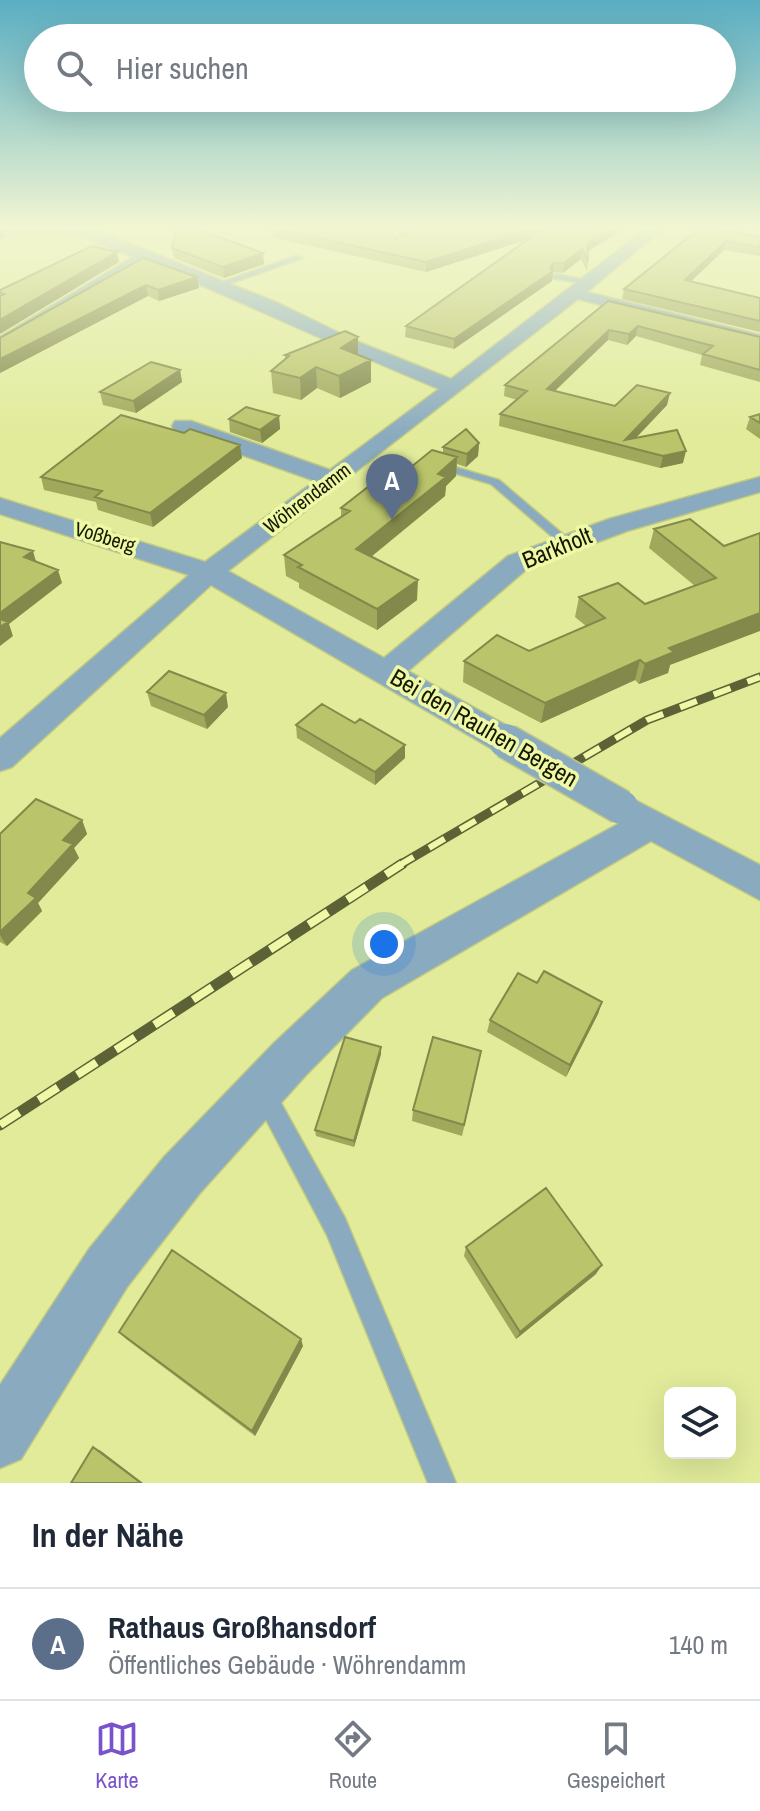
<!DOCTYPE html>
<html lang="de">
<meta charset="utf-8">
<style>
body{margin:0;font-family:"Archivo Narrow",sans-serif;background:#f2f2f3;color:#1f2937}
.controls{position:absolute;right:24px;bottom:24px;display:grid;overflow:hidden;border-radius:12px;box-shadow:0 8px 32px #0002}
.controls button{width:72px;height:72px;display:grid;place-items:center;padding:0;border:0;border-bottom:2px solid #e0e1e3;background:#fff;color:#1f2937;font:40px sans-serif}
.you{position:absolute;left:384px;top:944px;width:28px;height:28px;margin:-20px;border:6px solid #fff;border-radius:50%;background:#1a73e8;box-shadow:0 0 0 12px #1a73e833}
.badge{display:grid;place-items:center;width:52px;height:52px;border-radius:50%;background:#7953cc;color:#fff;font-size:26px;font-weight:700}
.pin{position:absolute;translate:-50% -66px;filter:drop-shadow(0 2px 4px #0008)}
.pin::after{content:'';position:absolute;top:42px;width:28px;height:24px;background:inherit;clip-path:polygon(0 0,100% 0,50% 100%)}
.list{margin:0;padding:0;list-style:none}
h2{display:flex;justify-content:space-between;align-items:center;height:104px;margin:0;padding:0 32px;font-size:34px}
h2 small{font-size:26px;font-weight:400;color:#747a83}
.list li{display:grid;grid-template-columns:52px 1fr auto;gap:24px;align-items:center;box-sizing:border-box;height:112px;padding:0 32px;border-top:2px solid #e0e1e3}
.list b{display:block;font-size:30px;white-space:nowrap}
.list p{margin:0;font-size:26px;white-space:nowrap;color:#747a83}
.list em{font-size:26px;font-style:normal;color:#747a83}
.icon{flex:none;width:44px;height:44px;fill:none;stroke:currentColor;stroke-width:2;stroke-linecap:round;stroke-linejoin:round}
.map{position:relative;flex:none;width:760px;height:1483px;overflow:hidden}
.search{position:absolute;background:#fff;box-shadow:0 8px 32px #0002;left:24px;right:24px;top:24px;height:88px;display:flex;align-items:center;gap:20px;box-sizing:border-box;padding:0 28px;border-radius:44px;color:#747a83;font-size:30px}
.sheet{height:216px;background:#fff}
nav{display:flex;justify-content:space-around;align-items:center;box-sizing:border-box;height:112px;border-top:2px solid #e0e1e3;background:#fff;font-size:22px;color:#747a83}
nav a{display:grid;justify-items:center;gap:4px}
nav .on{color:#7953cc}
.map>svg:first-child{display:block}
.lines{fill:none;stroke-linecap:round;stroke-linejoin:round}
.lane-casing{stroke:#c1c981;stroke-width:3}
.street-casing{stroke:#c1c981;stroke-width:3}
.lane{fill:#8aabbf;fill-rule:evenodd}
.street{fill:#8aabbf;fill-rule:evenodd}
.rail-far1-casing{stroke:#5c6235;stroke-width:9}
.rail-casing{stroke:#5c6235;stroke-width:11}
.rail-far1{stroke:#eef8a7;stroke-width:6;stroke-dasharray:18;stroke-linecap:butt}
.rail{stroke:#eef8a7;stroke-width:8;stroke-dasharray:23;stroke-linecap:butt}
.street-bridge-casing{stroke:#c1c981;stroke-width:37;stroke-linecap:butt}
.street-bridge{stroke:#8aabbf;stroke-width:34}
.wall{fill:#a0a95b}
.shaded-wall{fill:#82894a}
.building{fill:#bac46a;stroke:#82894a;stroke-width:2}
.labels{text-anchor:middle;stroke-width:7;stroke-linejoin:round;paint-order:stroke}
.far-street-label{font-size:20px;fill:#161900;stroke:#eef8a7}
.street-label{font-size:24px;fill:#161900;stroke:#eef8a7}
</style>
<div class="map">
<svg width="760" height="1483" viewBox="0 0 760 1483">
<rect width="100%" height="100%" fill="#e1eb9a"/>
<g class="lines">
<g class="lane-casing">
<path id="lane" d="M296,256L303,258L220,287L213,285Z
M555,274L590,281L594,283L590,285L552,278Z
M438,462L499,480L572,542L570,545H562L491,484L434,467V463Z
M263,1082L271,1085L345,1218L456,1483H428L327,1235L252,1093L255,1085Z"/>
</g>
<g class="street-casing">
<path id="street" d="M0,228H91L278,303L356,341L451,379L647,228H664L587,292L760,335V347L578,299L228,571L384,658L508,556L609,519L760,477V492L627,531L528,568L408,671L518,732L523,741L518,750L506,753L494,750L211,585L12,767L0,771V738L189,575L0,514V498L205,562L315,481L175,431L172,426L175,421H191L330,470L439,389C341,349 246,303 148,263L0,351V337L133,257L74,233L0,234Z
M631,798L760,865V900L651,841L382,998L306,1075L200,1193L127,1287L21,1459L0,1468V1385L89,1249L164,1157L274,1043L352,970L620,823L613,812L618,802Z"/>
</g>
<use href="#lane" class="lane"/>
<use href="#street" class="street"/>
<g class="rail-far1-casing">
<path id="rail-far1" d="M398,866L647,720L760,677"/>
</g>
<g class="rail-casing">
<path id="rail" d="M0,1125L402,864"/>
</g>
<use href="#rail-far1" class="rail-far1"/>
<use href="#rail" class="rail"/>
<g class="street-bridge-casing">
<path id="street-bridge" d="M506,741L621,807"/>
</g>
<use href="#street-bridge" class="street-bridge"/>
</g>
<path class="wall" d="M269,228H386L396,238L400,237L392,228H626L588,251V261L587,271L581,259L563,273L553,272L552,281L454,349L405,337L406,326L529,239L426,272L275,238Z
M700,228L760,236V256L724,250L691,281L760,298V332L622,299L624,289Z
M744,228H760V231Z
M172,248L264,264L224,278L174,258Z
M143,258L199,288L159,301L148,296L0,373Z
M608,301L760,337V382L700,365L702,355L636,336L627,345L608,340L555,391L615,406L667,405L636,438L683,463L660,468L499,426L500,414L517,400L504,396L505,385Z
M358,337V355L371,382L340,398L317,388L301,400L273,393L271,371L285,359V355Z
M180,370L182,382L136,413L103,405L100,392Z
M760,414V439L746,429L750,417Z
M279,416L280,429L262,443L230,432L229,419Z
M479,443L478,456L466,467L457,464L456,476L446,486L445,496L371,557L417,600L377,630L299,588V583L286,576L284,555L341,517V508L443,453V447Z
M242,458L153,527L98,510L96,502L44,490L41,477Z
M654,529L724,546L760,533L670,665L668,673L639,684L635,680L541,723L463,682L464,661L529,651L586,626L575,617L579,597L645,604L695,586L649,548Z
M147,692L228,707L207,729L151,706Z
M296,725L405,758L375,785L297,738Z
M82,820L87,834L74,848L79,858L38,903L42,911L7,946L0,942V834Z
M537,983L602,1002L598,1014L566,1077L487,1032L490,1020Z
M381,1054L354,1147L316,1136L315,1130Z
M479,1063L462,1136L412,1121L413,1110Z
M466,1247L596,1274L516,1339L464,1256Z
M119,1332L303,1346L255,1436L126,1339Z"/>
<path class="shaded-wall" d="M0,228H3L5,237L0,240Z
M534,228H551V232L426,272V262Z
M612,228H626L586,252L587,243Z
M726,241L724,250L682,290L685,280Z
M582,249L581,259L563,273L564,263Z
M117,252L119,262L0,334V320Z
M263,253L264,264L224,278L223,267Z
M554,263L552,281L454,349V339L550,268Z
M197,277L199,288L159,301L158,290Z
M146,285L148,296L0,373V359Z
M638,326L636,336L627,345L629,334Z
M609,330L608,340L545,400L547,389Z
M358,337V358L341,348Z
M371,360V382L340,398L339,376Z
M316,367L317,388L301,400L300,378Z
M180,370L182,382L136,413L133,401Z
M670,393L667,405L627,447L625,440Z
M279,416L280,429L262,443L260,430Z
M479,443L478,456L466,467L467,454Z
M240,445L242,458L153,527L150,513Z
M686,451L683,463L660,468L663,456Z
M457,457L456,476L446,486L445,496L356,569V549Z
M33,551L37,565L24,557Z
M58,570L62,583L9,624L13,636L0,646V613Z
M418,580L417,600L377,630V609Z
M760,613V631L670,665L668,673L639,684L645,664L669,648Z
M640,660L635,680L541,723L545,703Z
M226,693L228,707L207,729L204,715Z
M405,745V758L375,785V772Z
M82,820L87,834L74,848L79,858L38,903L42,911L7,946L0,935V932L28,893L63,840Z
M602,1002L598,1014L566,1077L570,1065Z
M381,1047V1054L354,1147V1141Z
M602,1265L596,1274L516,1339L520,1332Z
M301,1339L303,1346L255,1436L252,1431Z
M93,1447L101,1451L143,1483H141Z"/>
<path class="building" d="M176,228H194L263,253L223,267L172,248Z
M274,228H386L396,238L408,235L401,228H534L426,262Z
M544,228H612L587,243L588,261L582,249L564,263H554L550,268L553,271L454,339L406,326Z
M700,228H710L760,236V247L726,241L685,280L760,298V321L624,289Z
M92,246L117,252L0,320V296L4,294L0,293V290Z
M143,258L197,277L158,290L146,285L0,359V338Z
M608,301L760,337V370L703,354L713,346L638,326L629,334L609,330L547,389L615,406L637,385L670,393L625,440L677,430L686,451L663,456L500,414L527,391L505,385Z
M345,331L358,337L341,348L371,360L339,376L316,367L300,378L271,371L289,356L285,355Z
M151,362L180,370L133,401L100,392Z
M246,407L279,416L260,430L229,419Z
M760,414V423L750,417Z
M121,415L184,433L190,429L240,445L150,513L95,497L102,491L41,477Z
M466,429L479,443L467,454L443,447Z
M432,450L457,457L438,474L446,477L356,549L418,580L377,609L298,567L302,565L284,555L350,511L341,508L387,472L400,476Z
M690,519L724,546L760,533V613L669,648L674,652L645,664L640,660L545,703L464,661L497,635L529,651L605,618L579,597L618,583L645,604L716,578L654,529Z
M0,542L33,551L24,557L58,570L0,613Z
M0,619L8,622L0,627Z
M169,671L226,693L204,715L147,692Z
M322,704L355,723L360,719L405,745L375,772L296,725Z
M36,799L82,820L63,840L73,844L28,893L36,898L0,932V834Z
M544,971L602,1002L570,1065L490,1020L518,973L537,983Z
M345,1037L381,1047L354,1141L315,1130Z
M433,1037L481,1051L464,1125L413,1110Z
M546,1188L602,1265L520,1332L466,1247Z
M172,1250L301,1339L252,1431L119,1332Z
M93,1447L141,1483H71Z"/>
<linearGradient id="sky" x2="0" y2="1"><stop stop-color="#5aaec3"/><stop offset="0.52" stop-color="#f2f6d2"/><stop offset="1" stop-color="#f2f6d2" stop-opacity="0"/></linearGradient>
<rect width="760" height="436" fill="url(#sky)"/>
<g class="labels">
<g class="far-street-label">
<text transform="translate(307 498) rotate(-37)" y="7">Wöhrendamm</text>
<text transform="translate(105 537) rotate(17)" y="7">Voßberg</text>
</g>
<g class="street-label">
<text transform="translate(557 548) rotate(-22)" y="8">Barkholt</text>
<text transform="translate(484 728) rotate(30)" y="8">Bei den Rauhen Bergen</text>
</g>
</g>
</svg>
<div class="controls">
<button><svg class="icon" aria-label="layers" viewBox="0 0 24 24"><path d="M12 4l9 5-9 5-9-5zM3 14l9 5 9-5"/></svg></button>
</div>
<div class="you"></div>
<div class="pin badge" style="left:392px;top:520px;background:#5c6f8a">A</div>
<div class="search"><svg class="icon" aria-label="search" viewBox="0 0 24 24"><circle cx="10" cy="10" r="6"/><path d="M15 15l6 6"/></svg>Hier suchen</div>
</div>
<section class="sheet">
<h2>In der Nähe<small></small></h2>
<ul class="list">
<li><span class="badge" style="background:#5c6f8a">A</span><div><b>Rathaus Großhansdorf</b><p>Öffentliches Gebäude · Wöhrendamm</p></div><em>140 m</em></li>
</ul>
</section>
<nav>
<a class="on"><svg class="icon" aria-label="map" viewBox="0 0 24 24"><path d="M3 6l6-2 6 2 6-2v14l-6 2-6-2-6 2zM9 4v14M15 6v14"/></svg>Karte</a>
<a><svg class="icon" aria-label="directions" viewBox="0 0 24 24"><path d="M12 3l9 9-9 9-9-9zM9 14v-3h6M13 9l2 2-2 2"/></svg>Route</a>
<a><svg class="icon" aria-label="saved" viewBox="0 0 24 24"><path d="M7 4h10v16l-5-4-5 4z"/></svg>Gespeichert</a>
</nav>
